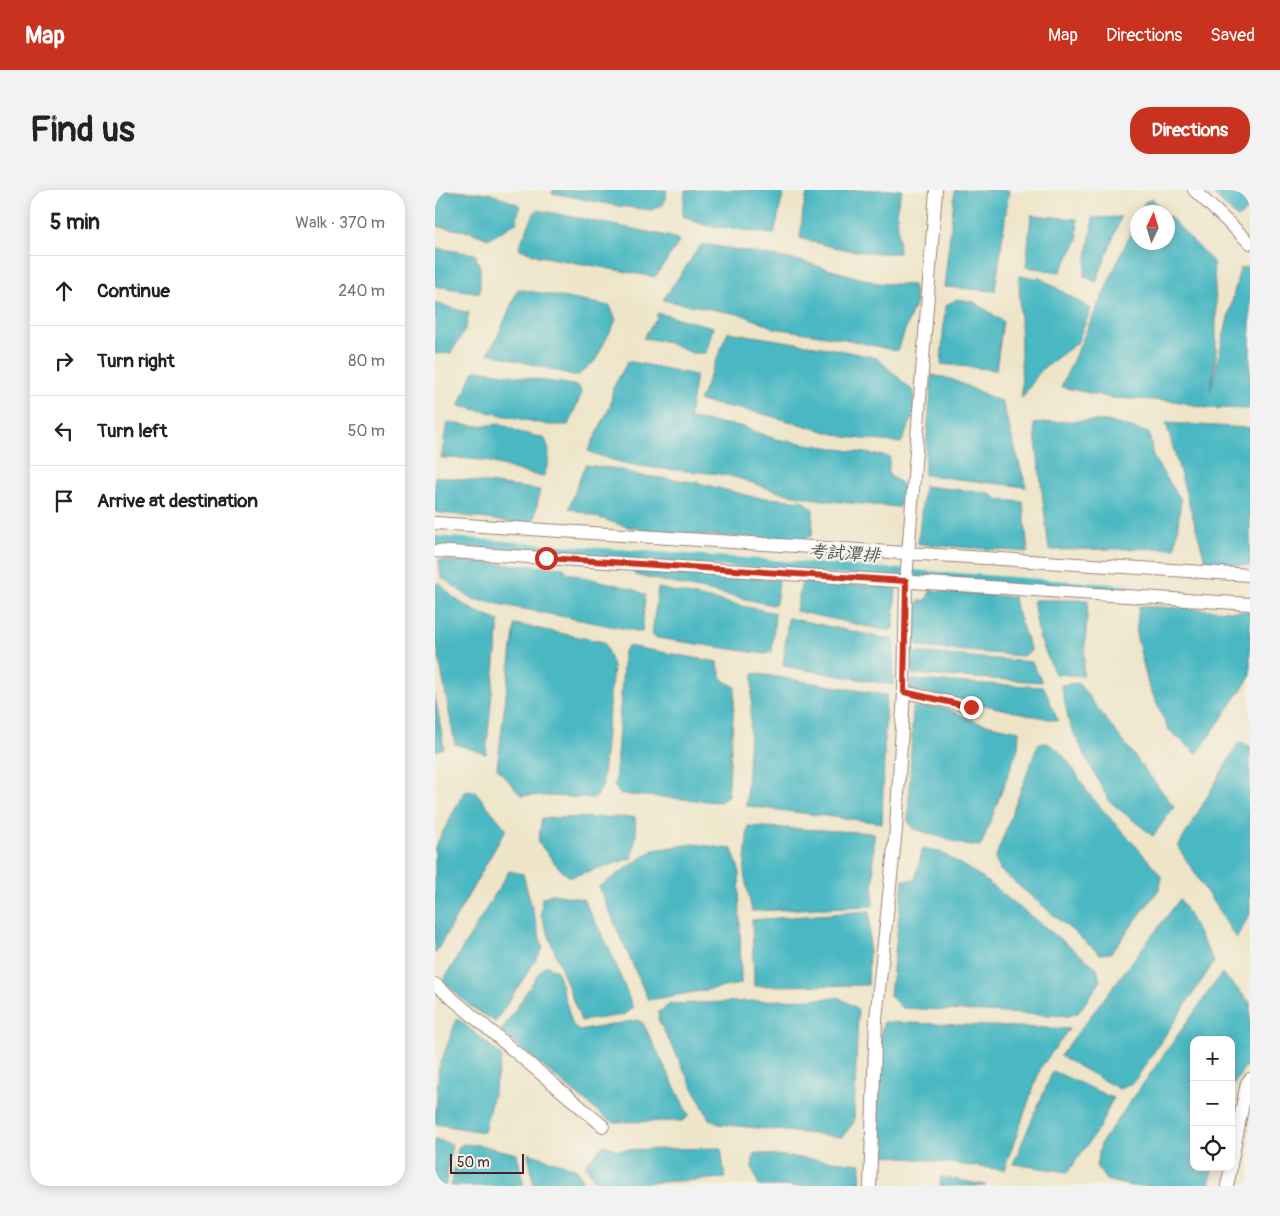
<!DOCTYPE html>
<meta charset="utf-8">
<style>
body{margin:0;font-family:Pangolin,"LXGW WenKai TC",sans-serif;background:#f2f2f2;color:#222}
.controls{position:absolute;right:15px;bottom:15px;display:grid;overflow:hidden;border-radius:10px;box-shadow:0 2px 12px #0003}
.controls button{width:45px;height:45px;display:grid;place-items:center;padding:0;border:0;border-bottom:1px solid #e0e0e0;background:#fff;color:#222;font:25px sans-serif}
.compass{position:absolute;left:695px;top:15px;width:45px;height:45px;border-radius:50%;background:#fff;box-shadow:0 2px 12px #0003;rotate:4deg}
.scale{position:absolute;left:15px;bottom:12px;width:74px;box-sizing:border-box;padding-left:5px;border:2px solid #4a1f2b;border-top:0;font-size:14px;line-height:18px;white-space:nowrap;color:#4a1f2b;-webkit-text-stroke:4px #f7f3e8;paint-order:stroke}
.stop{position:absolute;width:15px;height:15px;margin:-11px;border:4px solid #c8321e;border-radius:50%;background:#fff}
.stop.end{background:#c8321e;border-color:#fff;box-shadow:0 1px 5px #0008}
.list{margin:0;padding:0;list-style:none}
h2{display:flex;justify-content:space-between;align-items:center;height:65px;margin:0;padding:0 20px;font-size:21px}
h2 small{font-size:16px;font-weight:400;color:#767676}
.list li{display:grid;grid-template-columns:32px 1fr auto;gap:15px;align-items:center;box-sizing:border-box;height:70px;padding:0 20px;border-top:1px solid #e0e0e0}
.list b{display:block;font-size:19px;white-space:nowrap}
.list em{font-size:16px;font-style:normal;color:#767676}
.icon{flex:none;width:28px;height:28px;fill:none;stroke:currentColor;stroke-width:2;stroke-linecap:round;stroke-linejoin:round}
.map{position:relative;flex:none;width:815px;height:996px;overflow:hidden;border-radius:20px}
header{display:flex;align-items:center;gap:30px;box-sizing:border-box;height:70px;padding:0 25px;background:#c8321e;color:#fff}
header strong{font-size:24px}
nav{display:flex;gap:28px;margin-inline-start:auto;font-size:18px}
.intro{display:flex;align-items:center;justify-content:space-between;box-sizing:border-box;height:120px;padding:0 30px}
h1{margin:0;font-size:35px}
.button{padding:12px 22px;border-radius:20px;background:#c8321e;color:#fff;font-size:18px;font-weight:700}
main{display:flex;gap:30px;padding:0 30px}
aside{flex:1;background:#fff;border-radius:20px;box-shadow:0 2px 12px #0003}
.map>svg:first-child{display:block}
.water{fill:#49b8c2;stroke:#4a6c76}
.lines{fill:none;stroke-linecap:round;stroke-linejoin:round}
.canal{stroke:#49b8c2;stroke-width:10}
.minor-casing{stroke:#9c827a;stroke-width:14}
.minor{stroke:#fff;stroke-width:12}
.route{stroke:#c8321e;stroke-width:6}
.labels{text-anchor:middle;stroke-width:4;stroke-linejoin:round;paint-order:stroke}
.water-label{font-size:18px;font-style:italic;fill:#4a5560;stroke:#f7f3e8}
</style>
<header>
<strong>Map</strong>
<nav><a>Map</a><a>Directions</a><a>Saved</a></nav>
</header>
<div class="intro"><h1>Find us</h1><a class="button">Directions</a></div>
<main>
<aside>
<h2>5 min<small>Walk · 370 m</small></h2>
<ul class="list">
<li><svg class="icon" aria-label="ahead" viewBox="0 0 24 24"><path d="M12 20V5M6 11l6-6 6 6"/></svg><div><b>Continue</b></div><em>240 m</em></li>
<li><svg class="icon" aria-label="right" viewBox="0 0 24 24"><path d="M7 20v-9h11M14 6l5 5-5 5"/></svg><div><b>Turn right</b></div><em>80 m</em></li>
<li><svg class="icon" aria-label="left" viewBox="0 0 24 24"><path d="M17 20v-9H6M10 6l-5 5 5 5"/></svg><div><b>Turn left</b></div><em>50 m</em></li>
<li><svg class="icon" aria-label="arrive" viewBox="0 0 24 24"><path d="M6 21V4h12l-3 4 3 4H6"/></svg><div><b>Arrive at destination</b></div></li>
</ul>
</aside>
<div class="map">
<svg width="815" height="996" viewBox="0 0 815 996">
<rect width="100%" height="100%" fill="#f7f3e8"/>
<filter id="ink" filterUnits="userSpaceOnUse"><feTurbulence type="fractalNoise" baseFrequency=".02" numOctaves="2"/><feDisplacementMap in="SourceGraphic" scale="10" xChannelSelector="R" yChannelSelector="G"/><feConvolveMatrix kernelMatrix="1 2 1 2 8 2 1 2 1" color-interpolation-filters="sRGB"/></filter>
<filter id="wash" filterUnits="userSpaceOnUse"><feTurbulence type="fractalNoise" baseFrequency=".0096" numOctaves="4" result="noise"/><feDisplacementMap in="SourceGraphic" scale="20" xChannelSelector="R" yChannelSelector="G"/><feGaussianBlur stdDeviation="1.12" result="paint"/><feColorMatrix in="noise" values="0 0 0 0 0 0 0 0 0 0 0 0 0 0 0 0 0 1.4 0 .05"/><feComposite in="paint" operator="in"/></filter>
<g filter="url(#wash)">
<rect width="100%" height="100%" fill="#eee5c9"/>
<path class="water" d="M0,0L53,3L85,15L81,33L53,49L36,42L0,36Z
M118,0H232L229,14L216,20L183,16L117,3Z
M250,0H349L339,44L269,35L247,26Z
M373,0H467L462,17L464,63C426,64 402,59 365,48L368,20Z
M520,0H574L560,101L509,97Z
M775,0H815V19L802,28Z
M717,8L730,22H705L710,12Z
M103,20L233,46L242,49L244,52L220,87L104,66L85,59L84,56L100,22Z
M596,25L642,29L643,50L625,82L591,77Z
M733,25L778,72L781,111V166L775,202L805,78L812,77L815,83V219L771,218L740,211L678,208L626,197L702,29V52H732Z
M686,27L661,92L649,86L658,28Z
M269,54L365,71L442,93L478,95L481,112L462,161L410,149L339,138L308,125L228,110L265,56Z
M0,58L40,64L45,78V103L0,96Z
M584,86L605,88L656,119L642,153L606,180L587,208Z
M83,99L175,116L181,130L160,171L142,186L53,163L62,148Z
M522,109L539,112L568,131L561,180L506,174L510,116Z
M0,113L34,123L30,140L16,163L0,164Z
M222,123L278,137L271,163H257L229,151L208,148L222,128Z
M293,142L399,159L442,168L478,201L479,225L466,253L410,247L325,223L264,211Z
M193,171L261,185L254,229L305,236L340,249L455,267L453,284L468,295L464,317C427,314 390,312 354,304C331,300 308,287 284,284C240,279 195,280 153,261L175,217L178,198Z
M42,180L138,195L144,197L147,203L133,235H114L24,216L38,183Z
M497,185L516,189L567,212L591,297L489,285Z
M632,231H672L714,243L718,267L746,310L740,358L614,360L599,234Z
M12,233L44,236L67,234L84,242L109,248C117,261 114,271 109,286C91,285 78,278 62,274C43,268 25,268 6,268Z
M731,233L815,238V376L771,373Z
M150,275L183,279L200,285L260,292L318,307L370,311L378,320L377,346L364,350L223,343L186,335L134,318Z
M0,286L105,300L98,335L0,322Z
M489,296L554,303L564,310L588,312L593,362L483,354Z
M4,370L129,378L132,383L198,399L210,405L207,442L37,409L6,387Z
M199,381L344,390L341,413L338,415L200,385Z
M367,391L461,398L458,439L453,441L361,421Z
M5,393C21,414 40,421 64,431L51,564L20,554L0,446V394Z
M223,398L340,423L337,462L330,464L222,448L217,445Z
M496,400L579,407L581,419L596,461L588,466L486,457L481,454L480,425L484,411H490Z
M598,410H653L648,486L620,484L604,447Z
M704,416L815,422V487L762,564L733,539L713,494L701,444Z
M353,428L459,450L458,495L348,476Z
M80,434L169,452L178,476L167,597L160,608L86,605L62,578Z
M193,456L282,472L287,489L300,497L293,606L285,612L185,604L180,597L189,461Z
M477,462L597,472L607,492L477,484Z
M318,483L451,505L447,633L311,616Z
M476,490L609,497L623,531L475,499Z
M643,493L739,617L718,646L674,611L635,536L626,495Z
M0,504L9,558L0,561Z
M478,517L510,518L541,532L584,541L583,558L546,656L530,655L477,638L473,630Z
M804,552L815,556V724L801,748L743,657Z
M612,553C632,562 642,588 655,605C678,633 704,657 726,686L725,698L676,763L665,764L565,680L560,669L603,554Z
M40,601L71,639L0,764V657L29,602Z
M200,627L201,646L197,668L135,687C122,679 114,664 103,653L107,628Z
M313,636L439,643L438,716L317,721L309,683Z
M258,654L297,659L304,679L306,794L213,810L164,697L218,660Z
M488,658L505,662L542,684L662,778L665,792L643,823L634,826L467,818L455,806L468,690H480Z
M74,681L88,684L108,759L60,832L34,815L8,791Z
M117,704L148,709L175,760L198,818L188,825L146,831L106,725L107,708Z
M745,709L779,772L699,892L684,899L625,866Z
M435,721L433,795L319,796L317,730Z
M111,775L122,781L138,836L144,841L202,830L208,833L254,926L247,931L179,932L172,929L66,842L103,784Z
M787,783L815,812V870L796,898V850H759V977H778L774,996H696L671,990L661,976L666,953Z
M405,808L423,819L419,932L407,947L284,934L274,929L223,829L224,822L235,814Z
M22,828L67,866L49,942L0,934L4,878Z
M449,832L634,839L606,877L569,980L442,964L445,845Z
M618,881L678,908L664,938L633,982L578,974Z
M0,949L17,954L10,996H0Z
M28,954L44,955L82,964L89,996H16L23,957Z
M169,955L183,960L286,958L290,988L164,996L150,975Z
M93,963L142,979L149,996H99Z
M319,963L426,974L425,996H324L317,977Z
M506,987L550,995L551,996H505Z"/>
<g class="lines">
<path class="canal" d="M0,351L692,400"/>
</g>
</g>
<g filter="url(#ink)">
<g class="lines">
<g class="minor-casing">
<path id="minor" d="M759,0L815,53
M0,333L815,385
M0,361L815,414
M469,502L537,517
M0,794L168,936
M796,974L812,893L815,889
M435,996L441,828L461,639L469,502L471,391L501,0
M792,996L796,977"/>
</g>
<use href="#minor" class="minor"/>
</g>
</g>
<g class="lines" filter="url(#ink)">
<path class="route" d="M111,368L471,391L469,502L536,517"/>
</g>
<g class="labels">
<g class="water-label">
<text transform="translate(409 363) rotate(4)" y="6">考試潭排</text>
</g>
</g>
</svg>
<div class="controls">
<button>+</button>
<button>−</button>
<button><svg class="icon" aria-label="locate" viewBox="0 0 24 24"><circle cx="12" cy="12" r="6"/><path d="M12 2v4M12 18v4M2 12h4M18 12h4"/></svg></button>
</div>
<svg class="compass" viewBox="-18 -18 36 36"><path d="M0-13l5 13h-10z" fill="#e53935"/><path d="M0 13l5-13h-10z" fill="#767676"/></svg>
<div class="scale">50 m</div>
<div class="stop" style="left:111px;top:368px"></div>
<div class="stop end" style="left:536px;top:517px"></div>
</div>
</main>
